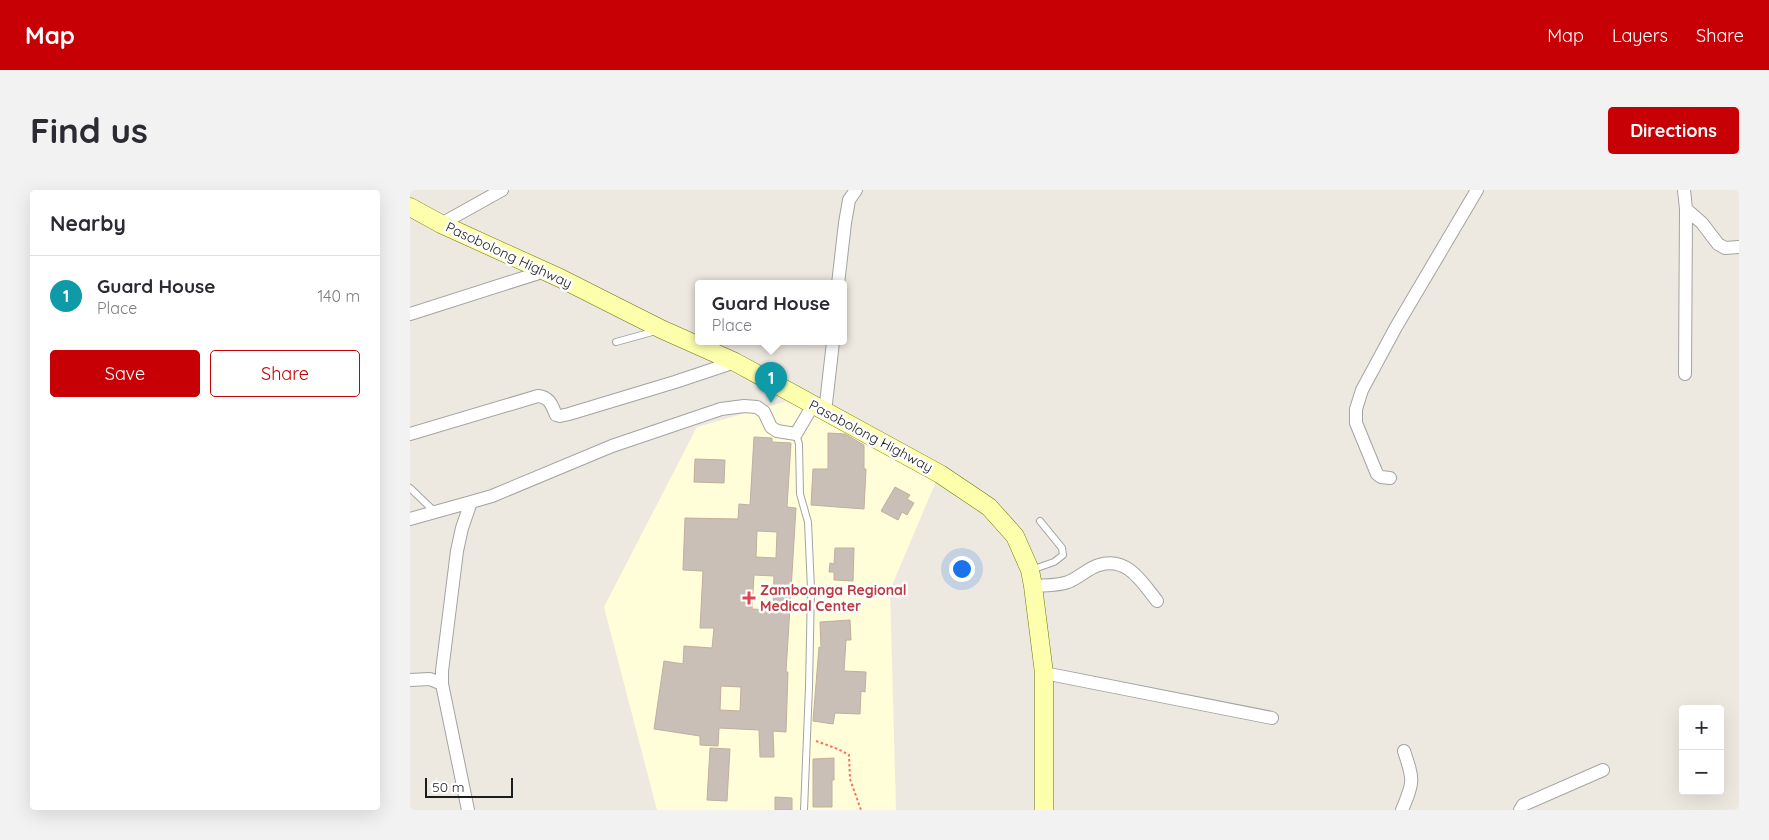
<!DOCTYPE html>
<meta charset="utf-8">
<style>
body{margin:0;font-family:Quicksand,sans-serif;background:#f2f2f3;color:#2b2b33}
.controls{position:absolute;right:15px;bottom:15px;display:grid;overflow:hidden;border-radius:5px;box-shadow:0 5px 20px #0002}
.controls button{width:45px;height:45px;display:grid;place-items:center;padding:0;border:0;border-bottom:1px solid #e1e1e2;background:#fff;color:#2b2b33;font:25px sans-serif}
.scale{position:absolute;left:15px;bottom:12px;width:88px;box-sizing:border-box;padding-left:5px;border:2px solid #1c1c1c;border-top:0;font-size:14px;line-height:18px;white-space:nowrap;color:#1c1c1c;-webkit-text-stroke:4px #fff;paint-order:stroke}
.you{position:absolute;left:551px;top:378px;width:18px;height:18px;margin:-12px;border:4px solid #fff;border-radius:50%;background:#1a73e8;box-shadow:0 0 0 8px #1a73e833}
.badge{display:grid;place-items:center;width:32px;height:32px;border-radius:50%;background:#c70005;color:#fff;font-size:16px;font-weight:700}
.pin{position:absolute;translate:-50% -41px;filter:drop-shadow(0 1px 2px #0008)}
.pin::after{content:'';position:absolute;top:26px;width:18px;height:15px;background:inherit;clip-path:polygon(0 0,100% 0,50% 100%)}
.popup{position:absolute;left:285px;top:90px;width:152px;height:65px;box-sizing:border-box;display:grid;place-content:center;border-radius:5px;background:#fff;filter:drop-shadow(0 1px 4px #0005);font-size:16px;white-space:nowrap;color:#7c7c81}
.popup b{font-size:19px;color:#2b2b33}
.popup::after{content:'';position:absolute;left:50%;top:100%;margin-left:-10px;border:10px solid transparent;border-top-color:#fff}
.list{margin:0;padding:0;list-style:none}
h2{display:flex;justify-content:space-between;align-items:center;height:65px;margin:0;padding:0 20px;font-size:21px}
h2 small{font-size:16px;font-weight:400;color:#7c7c81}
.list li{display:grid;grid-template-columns:32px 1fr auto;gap:15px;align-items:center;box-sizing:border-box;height:80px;padding:0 20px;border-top:1px solid #e1e1e2}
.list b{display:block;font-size:19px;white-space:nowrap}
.list p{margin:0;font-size:16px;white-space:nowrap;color:#7c7c81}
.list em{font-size:16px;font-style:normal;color:#7c7c81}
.actions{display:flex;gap:10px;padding:15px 20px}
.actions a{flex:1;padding:11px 0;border:1px solid #c70005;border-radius:5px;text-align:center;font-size:18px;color:#c70005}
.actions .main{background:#c70005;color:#fff}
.map{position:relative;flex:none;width:1329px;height:620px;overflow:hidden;border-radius:5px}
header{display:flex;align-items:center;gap:30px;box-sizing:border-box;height:70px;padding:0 25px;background:#c70005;color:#fff}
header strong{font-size:24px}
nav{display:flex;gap:28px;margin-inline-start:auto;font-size:18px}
.intro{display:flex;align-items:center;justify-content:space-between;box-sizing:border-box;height:120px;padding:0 30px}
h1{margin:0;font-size:35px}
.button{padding:12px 22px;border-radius:5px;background:#c70005;color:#fff;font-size:18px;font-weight:700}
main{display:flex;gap:30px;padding:0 30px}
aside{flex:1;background:#fff;border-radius:5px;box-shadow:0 5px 20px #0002}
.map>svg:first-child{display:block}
.education{fill:#fffed8}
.building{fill:#cabfb6;stroke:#c1aea1;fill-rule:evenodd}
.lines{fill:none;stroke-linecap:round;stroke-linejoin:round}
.lane-casing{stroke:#a3a3a3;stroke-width:8}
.street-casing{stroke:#a3a3a3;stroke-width:14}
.secondary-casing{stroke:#6b7500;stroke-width:19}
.path{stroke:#ff6d60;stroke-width:2;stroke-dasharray:2.5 2.5;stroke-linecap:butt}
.lane{stroke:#fff;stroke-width:6}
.street{stroke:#fff;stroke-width:12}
.secondary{stroke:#fdffad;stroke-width:18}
.health-dot{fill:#e0444e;stroke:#fff;stroke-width:2}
.labels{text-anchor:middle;stroke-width:5;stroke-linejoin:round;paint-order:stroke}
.street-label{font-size:14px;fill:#1c1c1c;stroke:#fff}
.health-label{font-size:14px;font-weight:bold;fill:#be3a42;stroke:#fff;text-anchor:start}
</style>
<header>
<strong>Map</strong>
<nav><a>Map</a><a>Layers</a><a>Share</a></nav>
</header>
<div class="intro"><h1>Find us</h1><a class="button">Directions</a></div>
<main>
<aside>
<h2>Nearby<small></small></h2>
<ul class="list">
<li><span class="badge" style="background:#0f9aa8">1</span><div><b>Guard House</b><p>Place</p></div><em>140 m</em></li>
</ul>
<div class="actions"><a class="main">Save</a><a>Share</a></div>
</aside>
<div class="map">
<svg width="1329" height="620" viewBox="0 0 1329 620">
<rect width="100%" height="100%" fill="#eee9e0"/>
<path class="education" d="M384,209L527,289L480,400L486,620H247L194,417L287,237Z"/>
<path class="building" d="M418,243L435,244L454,255V279H456L454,319L401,315L403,279H418Z
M344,247L362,248V252L381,253L377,317L386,318L376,482H378L376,542L363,541L364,567H350L349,540L309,538L308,556L290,555V546L244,539L254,471L273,474L274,456L302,458L304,438H290L293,381L273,380L275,328L328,329L329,314L340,315ZM347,341L367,342L366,368L346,367ZM344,385L364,386L363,420L342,419ZM311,496L331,497L330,521L310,520Z
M285,269L315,270L314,293L284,292Z
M485,297L500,305L497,309L504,313L497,325L492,322L488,330L471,321Z
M425,358H444L443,391L424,390V382H419L420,373L424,374Z
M440,430L441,450H436L434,481L456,482L455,502L451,501L450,524L425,523L423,534L403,531L409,457L411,458L410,432Z
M300,558L320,559L317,611L297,610Z
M424,568V590H422V617H403V569Z
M365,607L382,608V620H365Z"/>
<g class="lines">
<g class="lane-casing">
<path id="lane" d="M206,152L246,141
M386,244L389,254L390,304L398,332L401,399L399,497L394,620
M0,298L25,322
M621,380L644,372L653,365L652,358L630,331"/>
</g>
<g class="street-casing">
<path id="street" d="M1274,0L1276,19L1275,184
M1276,19L1292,33L1308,54L1315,58L1329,57
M31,34L92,0
M428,94L435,33L439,10L446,0
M0,124L135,81
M415,222L423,152
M0,244L128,206C140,207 142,216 146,225L150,226L159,224L265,192L325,172
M980,288L971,287L967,284L946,233V219L952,200L986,137L1067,0
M0,329L61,312
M623,396C634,395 648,396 658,392C669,388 678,378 689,375C717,366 732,392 747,411
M634,483L862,528
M0,490L20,489L32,494
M58,620L32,494V481L47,361L52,338L61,312L82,306L202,256L311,219L334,216L347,217L354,222L361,237L367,241L386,244L403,215
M992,620C1004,591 1004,591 994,561
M1110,620L1113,615L1193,580"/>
</g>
<g class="secondary-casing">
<path id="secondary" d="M0,17L31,34L150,88L251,139L325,172L530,284L579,317L605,346L620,380L623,396L634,483V620"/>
</g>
<path class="path" d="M406,551L428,559L439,565L440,589L451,620"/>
<use href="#lane" class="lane"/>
<use href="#street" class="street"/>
<use href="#secondary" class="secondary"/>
</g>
<path class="health-dot" d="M336.5 400.5h5v5h5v5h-5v5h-5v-5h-5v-5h5z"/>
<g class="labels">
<g class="street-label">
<text transform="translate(99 65) rotate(25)" y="5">Pasobolong Highway</text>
<text transform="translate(461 246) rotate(28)" y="5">Pasobolong Highway</text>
</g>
<g class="health-label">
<text x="350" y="405">Zamboanga Regional<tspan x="350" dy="16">Medical Center</tspan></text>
</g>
</g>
</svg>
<div class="controls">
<button>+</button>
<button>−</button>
</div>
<div class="scale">50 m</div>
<div class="you"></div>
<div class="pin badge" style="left:361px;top:213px;background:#0f9aa8">1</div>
<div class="popup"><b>Guard House</b>Place</div>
</div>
</main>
